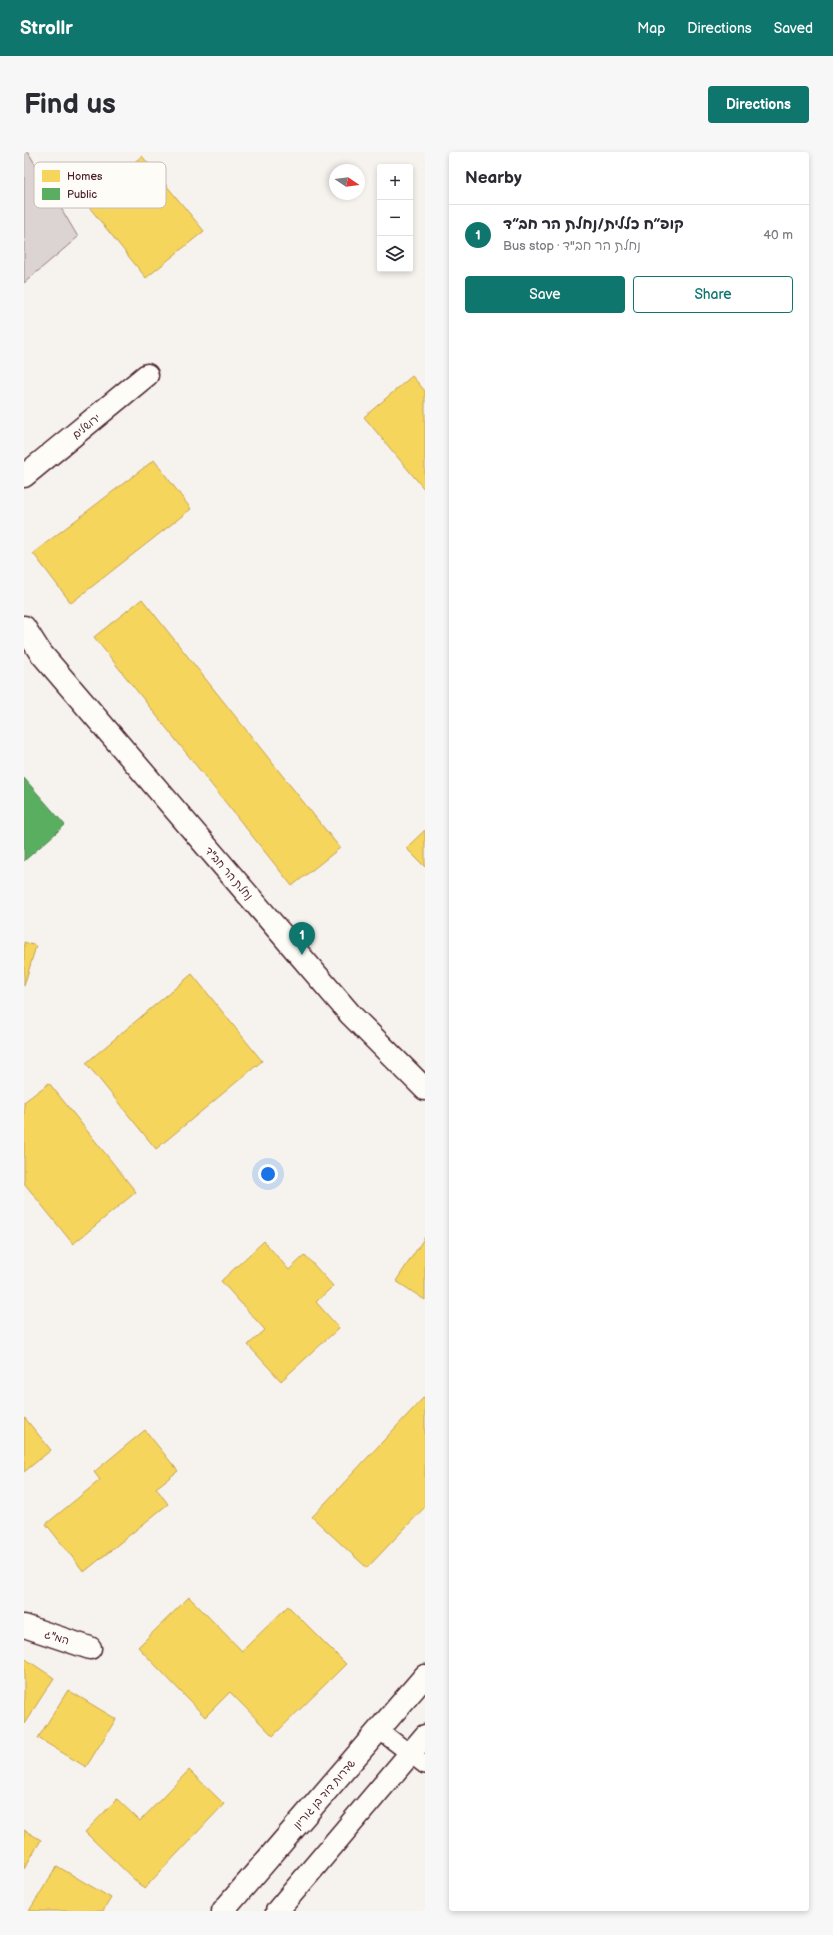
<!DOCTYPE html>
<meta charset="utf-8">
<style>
body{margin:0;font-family:"Balsamiq Sans","Playpen Sans Hebrew",sans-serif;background:#f7f7f7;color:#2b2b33}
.controls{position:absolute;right:12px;top:12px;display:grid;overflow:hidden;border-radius:4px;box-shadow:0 2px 6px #0003}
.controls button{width:36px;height:36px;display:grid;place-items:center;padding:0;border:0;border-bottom:1px solid #e1e1e2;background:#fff;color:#2b2b33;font:20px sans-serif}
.compass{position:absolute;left:305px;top:12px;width:36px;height:36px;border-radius:50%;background:#fff;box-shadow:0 2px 6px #0003;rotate:103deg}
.you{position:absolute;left:244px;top:1022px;width:14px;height:14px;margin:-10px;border:3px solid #fff;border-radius:50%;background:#1a73e8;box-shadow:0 0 0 6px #1a73e833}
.badge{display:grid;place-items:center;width:26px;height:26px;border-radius:50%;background:#0f766e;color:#fff;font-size:13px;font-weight:700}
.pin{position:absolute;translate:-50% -33px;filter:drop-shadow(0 1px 2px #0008)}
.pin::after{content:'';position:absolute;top:21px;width:14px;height:12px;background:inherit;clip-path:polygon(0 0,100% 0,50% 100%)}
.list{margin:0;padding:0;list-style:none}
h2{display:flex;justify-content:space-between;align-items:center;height:52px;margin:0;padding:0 16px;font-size:17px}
h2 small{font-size:13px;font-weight:400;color:#7c7c81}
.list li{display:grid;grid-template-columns:26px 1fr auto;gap:12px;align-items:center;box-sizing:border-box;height:60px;padding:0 16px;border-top:1px solid #e1e1e2}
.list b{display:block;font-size:15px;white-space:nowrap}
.list p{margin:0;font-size:13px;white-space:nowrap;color:#7c7c81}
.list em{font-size:13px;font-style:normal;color:#7c7c81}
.actions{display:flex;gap:8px;padding:12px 16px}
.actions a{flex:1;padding:9px 0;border:1px solid #0f766e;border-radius:4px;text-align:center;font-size:14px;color:#0f766e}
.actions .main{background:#0f766e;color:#fff}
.icon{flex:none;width:22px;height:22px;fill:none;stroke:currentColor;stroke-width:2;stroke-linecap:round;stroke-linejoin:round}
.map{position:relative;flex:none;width:401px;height:1759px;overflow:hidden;border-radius:4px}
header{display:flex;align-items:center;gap:24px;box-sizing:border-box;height:56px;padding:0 20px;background:#0f766e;color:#fff}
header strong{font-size:19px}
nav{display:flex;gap:22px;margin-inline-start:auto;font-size:14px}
.intro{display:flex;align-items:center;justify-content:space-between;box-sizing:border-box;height:96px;padding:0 24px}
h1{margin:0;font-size:28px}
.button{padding:10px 18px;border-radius:4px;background:#0f766e;color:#fff;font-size:14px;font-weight:700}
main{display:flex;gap:24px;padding:0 24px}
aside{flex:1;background:#fff;border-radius:4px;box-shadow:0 2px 6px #0003}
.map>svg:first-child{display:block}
.green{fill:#dcd4d2;stroke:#937a7e}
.homes{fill:#f6d55c;stroke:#c29e4d}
.public{fill:#5aae61;stroke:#558351}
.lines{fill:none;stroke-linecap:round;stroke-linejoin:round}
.lane-casing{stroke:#4a1f2b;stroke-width:20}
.street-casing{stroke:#4a1f2b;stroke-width:25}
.secondary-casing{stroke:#4a1f2b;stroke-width:25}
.lane{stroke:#fdfcf7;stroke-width:17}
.street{stroke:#fdfcf7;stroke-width:22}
.secondary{stroke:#fdfcf7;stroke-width:22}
.labels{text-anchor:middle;stroke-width:4;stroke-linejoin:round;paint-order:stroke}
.street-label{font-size:11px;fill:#4a1f2b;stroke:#fdfcf7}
.key{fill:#fdfcf7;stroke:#c7baba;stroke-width:1}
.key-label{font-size:11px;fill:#4a1f2b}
</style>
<header>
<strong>Strollr</strong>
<nav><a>Map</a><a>Directions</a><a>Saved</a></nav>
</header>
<div class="intro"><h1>Find us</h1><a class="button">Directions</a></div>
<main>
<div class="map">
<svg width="401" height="1759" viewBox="0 0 401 1759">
<rect width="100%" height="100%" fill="#f6f3ef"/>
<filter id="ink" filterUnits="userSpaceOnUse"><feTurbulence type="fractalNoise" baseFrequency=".025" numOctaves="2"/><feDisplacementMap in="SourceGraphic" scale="8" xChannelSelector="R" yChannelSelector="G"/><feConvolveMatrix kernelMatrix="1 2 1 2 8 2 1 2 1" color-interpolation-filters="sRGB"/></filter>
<g filter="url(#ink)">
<path class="green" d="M0,0H4L54,85L0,131Z"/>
<path class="homes" d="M118,4L180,79L122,126L61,50Z
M388,224L401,239V338L340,265Z
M130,308L167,357L47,451L9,401Z
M118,447L316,696L268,734L70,485Z
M401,678V715L382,696Z
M0,790L12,794L0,834Z
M168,822L238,909L132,997L62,911Z
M25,931L112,1040L49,1092L0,1031V950Z
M401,1085V1148L372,1129Z
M240,1089L265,1118L281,1103L309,1134L292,1150L315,1176L257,1229L224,1193L241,1178L197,1129Z
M401,1244V1355L343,1416L288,1365Z
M0,1265L27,1298L0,1320Z
M121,1278L154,1319L132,1336L144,1352L60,1420L22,1372L76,1328L70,1320Z
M165,1445L218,1499L264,1454L322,1512L249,1584L206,1540L181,1565L114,1495Z
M0,1506L30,1526L0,1572Z
M44,1538L92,1567L62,1615L14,1586Z
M165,1618L200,1652L120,1737L61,1680L93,1647L116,1669Z
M0,1678L17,1688L0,1717Z
M33,1714L87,1746L79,1759H5Z"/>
<path class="public" d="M0,626L41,673L0,709Z"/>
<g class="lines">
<g class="lane-casing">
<path id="lane" d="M355,1578L401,1613"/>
</g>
<g class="street-casing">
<path id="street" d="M0,324L123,223
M0,475L16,500L327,863L401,937
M0,1474L66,1496"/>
</g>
<g class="secondary-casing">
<path id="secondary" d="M199,1759L401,1524
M253,1759L401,1584"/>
</g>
<use href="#lane" class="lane"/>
<use href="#street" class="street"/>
<use href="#secondary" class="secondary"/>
</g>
</g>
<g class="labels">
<g class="street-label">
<text transform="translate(62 274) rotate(-39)" y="4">ירושלים</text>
<text transform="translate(205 721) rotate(49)" y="4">נחלת הר חב"ד</text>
<text transform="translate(33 1485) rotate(18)" y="4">המ"ג</text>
<text transform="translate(300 1642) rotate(-49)" y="4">שדרות דוד בן גוריון</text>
</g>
</g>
<rect x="10" y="10" width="132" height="46" rx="6" class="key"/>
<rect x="18" y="18" width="18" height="12" fill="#f6d55c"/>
<rect x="18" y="36" width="18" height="12" fill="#5aae61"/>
<g class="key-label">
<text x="43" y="28">Homes</text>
<text x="43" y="46">Public</text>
</g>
</svg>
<div class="controls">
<button>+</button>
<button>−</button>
<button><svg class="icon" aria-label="layers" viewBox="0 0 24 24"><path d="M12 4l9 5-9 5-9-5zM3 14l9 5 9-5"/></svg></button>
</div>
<svg class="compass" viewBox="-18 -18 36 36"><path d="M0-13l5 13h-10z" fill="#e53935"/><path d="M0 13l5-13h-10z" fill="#7c7c81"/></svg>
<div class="you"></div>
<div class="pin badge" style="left:278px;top:803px">1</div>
</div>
<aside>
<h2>Nearby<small></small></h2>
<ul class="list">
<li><span class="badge">1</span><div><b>קופ״ח כללית/נחלת הר חב״ד</b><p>Bus stop · נחלת הר חב&quot;ד</p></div><em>40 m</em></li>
</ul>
<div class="actions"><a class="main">Save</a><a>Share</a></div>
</aside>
</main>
